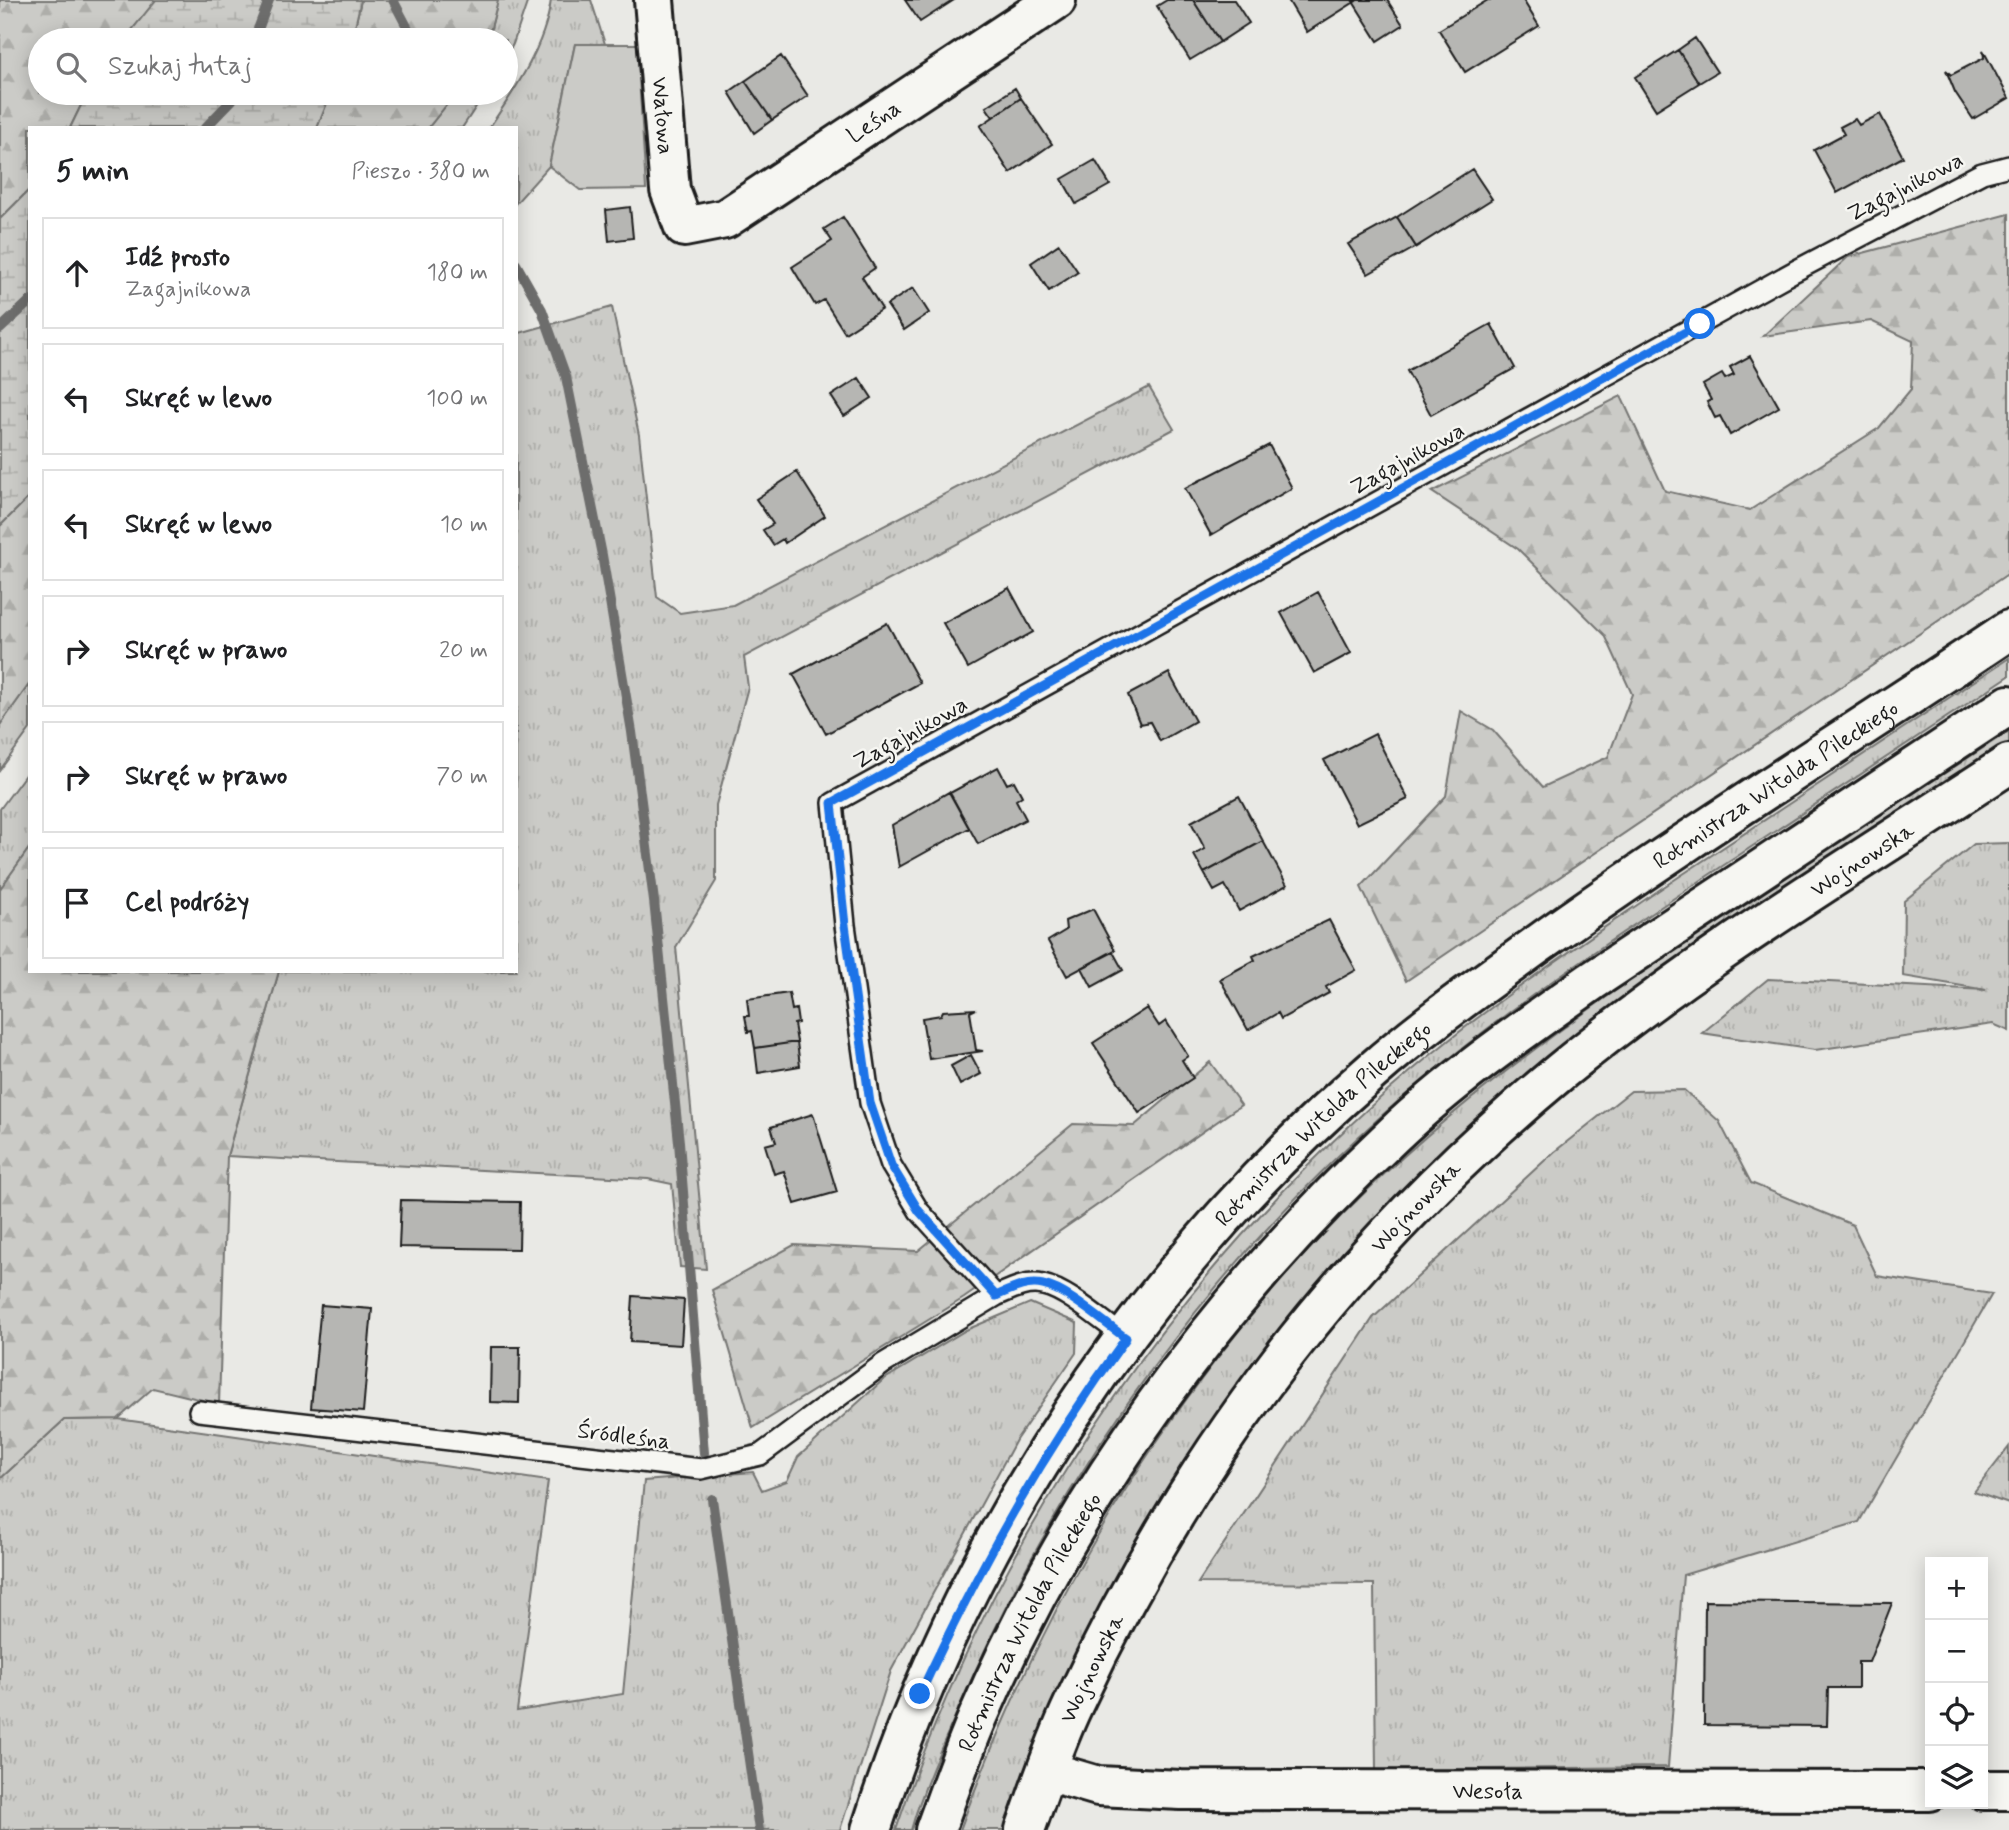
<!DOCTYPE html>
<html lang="pl">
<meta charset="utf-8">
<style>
body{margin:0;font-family:Mynerve,sans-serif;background:#f2f2f2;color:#202124}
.controls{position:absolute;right:21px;bottom:21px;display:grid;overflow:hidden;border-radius:0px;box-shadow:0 4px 18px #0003}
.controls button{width:63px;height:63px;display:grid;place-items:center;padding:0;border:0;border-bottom:2px solid #e0e0e0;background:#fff;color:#202124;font:35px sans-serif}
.stop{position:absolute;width:21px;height:21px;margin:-16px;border:5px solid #1a73e8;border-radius:50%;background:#fff}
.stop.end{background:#1a73e8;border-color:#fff;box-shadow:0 2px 7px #0008}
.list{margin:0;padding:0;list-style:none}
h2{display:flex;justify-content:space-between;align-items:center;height:91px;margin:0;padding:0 28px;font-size:30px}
h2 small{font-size:23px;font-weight:400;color:#757577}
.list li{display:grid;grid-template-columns:46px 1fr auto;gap:21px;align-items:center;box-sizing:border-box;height:112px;margin:0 14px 14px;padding:0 14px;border:2px solid #e0e0e0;border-radius:0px}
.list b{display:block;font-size:26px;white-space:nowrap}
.list p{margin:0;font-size:23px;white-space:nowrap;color:#757577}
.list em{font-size:23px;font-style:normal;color:#757577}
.icon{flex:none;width:38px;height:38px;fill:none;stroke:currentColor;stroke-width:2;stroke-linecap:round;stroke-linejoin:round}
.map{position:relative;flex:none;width:2009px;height:1830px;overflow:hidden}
.search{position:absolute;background:#fff;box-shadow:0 4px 18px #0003;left:28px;top:28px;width:490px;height:77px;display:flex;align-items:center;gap:18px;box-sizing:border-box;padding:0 24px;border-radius:38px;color:#757577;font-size:26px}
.panel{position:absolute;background:#fff;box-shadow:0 4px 18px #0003;left:28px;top:126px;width:490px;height:847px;border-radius:0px}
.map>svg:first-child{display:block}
.grass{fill:url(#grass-tufts);stroke:#747472;stroke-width:2}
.forest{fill:url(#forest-firs);stroke:#747472;stroke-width:2}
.wetland{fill:url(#wetland-marsh);stroke:#747472;stroke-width:2}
.park{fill:#cbcbc7;stroke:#747472;stroke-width:2}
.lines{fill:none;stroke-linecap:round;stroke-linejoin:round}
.stream{stroke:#6d6d6c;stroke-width:10}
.building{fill:#b6b6b3;stroke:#1c1c1c;stroke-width:2}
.service-casing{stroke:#1c1c1c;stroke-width:24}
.minor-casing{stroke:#1c1c1c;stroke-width:44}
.primary-casing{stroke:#1c1c1c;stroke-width:44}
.service{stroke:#f6f6f2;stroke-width:19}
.minor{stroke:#f6f6f2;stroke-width:38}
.primary{stroke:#f6f6f2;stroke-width:38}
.route{stroke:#1a73e8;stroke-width:9}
.labels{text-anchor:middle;stroke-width:5;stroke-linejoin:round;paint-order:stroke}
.street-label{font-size:23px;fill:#1c1c1c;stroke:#f6f6f2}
</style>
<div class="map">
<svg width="2009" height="1830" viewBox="0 0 2009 1830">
<defs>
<pattern id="grass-tufts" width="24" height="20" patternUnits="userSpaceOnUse" patternTransform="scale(1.75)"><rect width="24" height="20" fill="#cbcbc7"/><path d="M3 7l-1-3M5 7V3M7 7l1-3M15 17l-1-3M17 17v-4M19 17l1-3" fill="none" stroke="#aeaeaa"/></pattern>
<pattern id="forest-firs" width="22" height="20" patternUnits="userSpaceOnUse" patternTransform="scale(1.75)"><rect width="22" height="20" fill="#cbcbc7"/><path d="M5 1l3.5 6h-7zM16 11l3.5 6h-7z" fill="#aeaeaa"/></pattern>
<pattern id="wetland-marsh" width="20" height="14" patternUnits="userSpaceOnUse" patternTransform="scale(1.75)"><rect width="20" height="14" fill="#cbcbc7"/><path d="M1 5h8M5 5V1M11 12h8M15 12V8" fill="none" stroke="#aeaeaa"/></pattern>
</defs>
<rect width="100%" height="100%" fill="#e9e9e5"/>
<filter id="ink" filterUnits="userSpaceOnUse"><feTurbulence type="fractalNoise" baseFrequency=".0143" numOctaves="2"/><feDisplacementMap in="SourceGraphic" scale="14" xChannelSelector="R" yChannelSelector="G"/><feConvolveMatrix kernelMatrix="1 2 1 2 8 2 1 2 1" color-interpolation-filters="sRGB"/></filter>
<g filter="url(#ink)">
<path class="grass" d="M498,0H528L513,44L506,57V40H488Z
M551,0H591L605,44H575L549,166L516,203V128H489C515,90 545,46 551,0Z
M456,93H485L462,128H428Z
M612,307L639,435L657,597L680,613L733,605L1149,387L1174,429L744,657L748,687L716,805V881L676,947L706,1269L680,1267L672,1184L648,1179L227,1156L279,971H516V334Z
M2009,658V676C1911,741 1813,806 1715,871C1615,937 1514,1004 1422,1081C1221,1248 1061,1468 959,1708C941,1748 923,1788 911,1830H896C996,1529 1186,1254 1433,1053C1505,994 1585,941 1662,888C1777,811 1893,735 2009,658Z
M30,683V729L0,770V725Z
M2009,731V743C1882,827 1755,910 1632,1000C1595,1027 1557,1052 1522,1081C1370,1203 1229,1376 1134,1546C1083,1636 1047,1734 1007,1830H960C1059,1556 1224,1304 1449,1117C1621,974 1823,854 2009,731Z
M30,768V847L0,889V809Z
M2009,843V1031L1993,1024L1815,1050L1702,1033L1768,979L1986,990L1903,976L1904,901L1974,844Z
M1684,1090L1719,1121L1751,1183L1853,1225L1877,1276L1992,1294L1859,1522L1683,1575L1668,1767L1376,1770L1374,1584L1198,1583L1373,1318L1554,1152L1631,1091Z
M1030,1303L1077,1323L1076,1353L1016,1440L891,1671L840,1830H0V1479L64,1420L118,1419L548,1481L517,1711L623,1694L644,1481L753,1472L762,1490L787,1481L798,1457L883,1380L966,1330Z
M2009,1447V1504L1974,1492Z"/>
<path class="forest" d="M0,0H156L124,40H40V93H87L70,128H30V189L0,219Z
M361,0H498L488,40H352Z
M331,93H456L428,128H317Z
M2009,214V573L1406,981L1361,887L1446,796L1461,711L1493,730L1543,787L1608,757L1632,694L1605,635L1518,549L1432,492L1621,396L1665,491L1750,510L1879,428L1911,389L1913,341L1871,321L1763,336L1848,257Z
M30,496V683L0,725V526Z
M30,847V971H279L227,1156L219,1404L153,1388L118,1419L64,1420L0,1479V889Z
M1210,1062L1241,1105L964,1298L753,1428L712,1290L794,1245L918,1251L1073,1124L1134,1126Z"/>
<path class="wetland" d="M156,0H361L352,40H124Z
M87,93H331L317,128H70Z
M30,189V496L0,526V219Z"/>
<path class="park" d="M575,44H637L646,189L580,190L549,166Z"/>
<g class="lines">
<path class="stream" d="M393,0L414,40
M254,40L269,0
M439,93L441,98
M205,128L232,100L235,93
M516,264L542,310L566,377L602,555L632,732L654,901L679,1142L704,1453
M0,329L30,301
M712,1499L759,1830"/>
</g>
<path class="building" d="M905,0H954L920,22Z
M1167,0H1193L1220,42L1190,60L1157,6Z
M1193,0H1234L1249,23L1220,42Z
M1288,0H1355L1356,1L1307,32Z
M1352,0H1387L1403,25L1378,41Z
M1488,0H1523L1539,26L1465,72L1439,30Z
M1695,38L1717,72L1699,83L1678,50Z
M1678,50L1699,83L1656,110L1635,77Z
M1983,50L2009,98L1973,119L1955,92L1946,70L1951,75L1984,58Z
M781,56L808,96L772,120L745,81Z
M745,81L772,120L754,133L729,92Z
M1015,88L1021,98L993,117L986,107Z
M1021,98L1052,144L1010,173L980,126Z
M1880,114L1903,157L1837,193L1814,150L1844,134L1840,127L1855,119L1859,125Z
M1095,160L1110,185L1076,204L1062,179Z
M1472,169L1492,199L1416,247L1397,217Z
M630,207L633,238L609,241L606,210Z
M843,217L875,268L862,277L882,309L845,333L824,300L815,305L792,267L832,241L824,229Z
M1397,217L1416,247L1368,274L1348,244Z
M1059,244L1078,272L1049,291L1031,263Z
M913,288L929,313L904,330L887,305Z
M1491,324L1515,368L1431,415L1407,371Z
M1750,356L1779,407L1730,435L1720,416L1715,418L1707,402L1711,400L1703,385L1722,374L1725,379L1734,375L1730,367Z
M859,378L872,398L844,416L831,396Z
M1269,445L1292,488L1211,535L1185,488Z
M797,472L825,516L785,543L783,539L773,545L763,530L773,524L756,499Z
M1009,588L1033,632L968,668L943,623Z
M1318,592L1351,653L1314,673L1281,613Z
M887,623L920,683L826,734L793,674Z
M1169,673L1195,721L1160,741L1150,722L1140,724L1128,695Z
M1375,734L1408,799L1357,824L1324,760Z
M998,767L1007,784L1014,781L1022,796L1016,800L1026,819L978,844L950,793Z
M949,792L969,828L899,867L892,825Z
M1239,796L1263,841L1204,873L1194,855L1205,849L1191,822Z
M1263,841L1287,885L1239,911L1225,885L1214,891L1204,873Z
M1093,909L1115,950L1067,976L1048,941L1066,930L1065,921Z
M1329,920L1356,970L1326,987L1329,993L1281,1019L1278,1013L1248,1030L1220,979L1255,960L1253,956Z
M1113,952L1123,970L1092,987L1082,968Z
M789,993L792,1010L796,1009L798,1023L794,1024L797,1042L755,1048L752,1031L748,1032L745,1016H749L747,999Z
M1147,1008L1159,1026L1166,1021L1188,1056L1182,1060L1193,1078L1139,1113L1093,1043Z
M976,1009L970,1012L976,1050L983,1051L929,1059L922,1018L941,1015L943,1011Z
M797,1042L800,1066L758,1073L755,1048Z
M971,1055L981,1074L960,1085L951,1066Z
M813,1114L837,1192L795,1204L784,1171L774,1174L765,1145L776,1142L771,1127Z
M401,1200L520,1202L519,1249L399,1247Z
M633,1296L684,1300L681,1345L630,1342Z
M321,1305L372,1309L363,1412L311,1408Z
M491,1347H520L519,1403L490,1402Z
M1705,1601L1892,1603L1869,1662H1858V1688H1828L1827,1726L1704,1725Z"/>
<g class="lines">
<g class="service-casing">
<path id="service" d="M1126,1338C1104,1323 1068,1290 1043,1285C1026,1281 1010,1290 996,1296L919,1211L891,1165L870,1103L845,925L833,803L1795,271L1982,173L2009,166
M199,1411L701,1469L760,1455L883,1364L996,1296"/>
</g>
<g class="minor-casing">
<g id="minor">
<path id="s1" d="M654,0L670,190L684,227L725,219L1056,0"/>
<path id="s2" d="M1047,1771L1098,1786L1181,1790L1930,1791"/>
<path d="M1983,1790H2009"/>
<path id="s3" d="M1025,1830C1040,1788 1054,1745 1073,1705C1191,1452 1346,1250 1560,1072C1700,957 1858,863 2009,764"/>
</g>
</g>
<g class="primary-casing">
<g id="primary">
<path id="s4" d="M871,1830C964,1539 1141,1271 1372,1071C1423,1026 1479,987 1534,947C1689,836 1851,736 2009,630"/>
<path id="s5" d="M935,1830C949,1792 962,1754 978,1717C1073,1496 1217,1300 1392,1136C1453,1078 1524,1029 1592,981L2009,705"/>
</g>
</g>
<use href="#service" class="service"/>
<use href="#minor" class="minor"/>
<use href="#primary" class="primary"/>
</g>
</g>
<g class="lines" filter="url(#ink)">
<path class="route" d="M920,1694C980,1566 1042,1453 1126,1338C1104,1323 1068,1290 1043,1285C1026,1281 1010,1290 996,1296L919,1211L891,1165L870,1103L845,925L832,803L1700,324"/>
</g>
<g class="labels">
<g class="street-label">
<text dy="8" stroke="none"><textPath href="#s1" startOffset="116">Wałowa</textPath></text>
<text dy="8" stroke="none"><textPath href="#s1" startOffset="450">Leśna</textPath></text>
<text transform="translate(1905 186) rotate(-27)" y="8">Zagajnikowa</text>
<text transform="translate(1407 458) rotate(-29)" y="8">Zagajnikowa</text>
<text transform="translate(910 732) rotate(-29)" y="8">Zagajnikowa</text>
<text dy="8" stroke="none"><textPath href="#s4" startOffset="1416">Rotmistrza Witolda Pileckiego</textPath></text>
<text dy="8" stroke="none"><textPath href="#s3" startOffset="1309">Wojnowska</textPath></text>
<text dy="8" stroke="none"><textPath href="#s4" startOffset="849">Rotmistrza Witolda Pileckiego</textPath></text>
<text dy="8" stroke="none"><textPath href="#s3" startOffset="742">Wojnowska</textPath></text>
<text transform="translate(624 1435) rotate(7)" y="8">Śródleśna</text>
<text dy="8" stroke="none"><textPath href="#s5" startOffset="229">Rotmistrza Witolda Pileckiego</textPath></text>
<text dy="8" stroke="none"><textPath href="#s3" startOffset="175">Wojnowska</textPath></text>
<text dy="8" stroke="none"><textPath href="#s2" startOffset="443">Wesoła</textPath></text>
</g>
</g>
</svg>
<div class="controls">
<button>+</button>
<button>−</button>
<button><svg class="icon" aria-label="locate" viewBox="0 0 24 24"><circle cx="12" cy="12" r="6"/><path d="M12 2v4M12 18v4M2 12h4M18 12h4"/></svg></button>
<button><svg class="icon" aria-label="layers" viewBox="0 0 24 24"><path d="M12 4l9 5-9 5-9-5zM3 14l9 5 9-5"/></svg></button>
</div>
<div class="stop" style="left:1700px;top:324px"></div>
<div class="stop end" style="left:920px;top:1694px"></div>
<div class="search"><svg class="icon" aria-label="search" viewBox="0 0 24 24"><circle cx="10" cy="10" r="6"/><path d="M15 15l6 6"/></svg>Szukaj tutaj</div>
<section class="panel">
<h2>5 min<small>Pieszo · 380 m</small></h2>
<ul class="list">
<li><svg class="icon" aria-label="ahead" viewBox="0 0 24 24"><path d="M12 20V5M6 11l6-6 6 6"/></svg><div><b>Idź prosto</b><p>Zagajnikowa</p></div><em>180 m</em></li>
<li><svg class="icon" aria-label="left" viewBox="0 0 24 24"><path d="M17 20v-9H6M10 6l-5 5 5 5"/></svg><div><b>Skręć w lewo</b></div><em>100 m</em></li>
<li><svg class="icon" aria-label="left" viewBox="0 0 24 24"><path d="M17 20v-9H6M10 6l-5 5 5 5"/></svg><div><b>Skręć w lewo</b></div><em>10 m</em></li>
<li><svg class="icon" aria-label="right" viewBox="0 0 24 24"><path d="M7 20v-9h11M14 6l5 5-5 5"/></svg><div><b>Skręć w prawo</b></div><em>20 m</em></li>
<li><svg class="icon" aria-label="right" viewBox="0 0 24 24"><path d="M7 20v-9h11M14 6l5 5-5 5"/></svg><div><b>Skręć w prawo</b></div><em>70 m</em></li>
<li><svg class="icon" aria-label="arrive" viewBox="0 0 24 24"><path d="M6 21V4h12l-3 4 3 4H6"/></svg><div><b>Cel podróży</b></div></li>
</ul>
</section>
</div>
